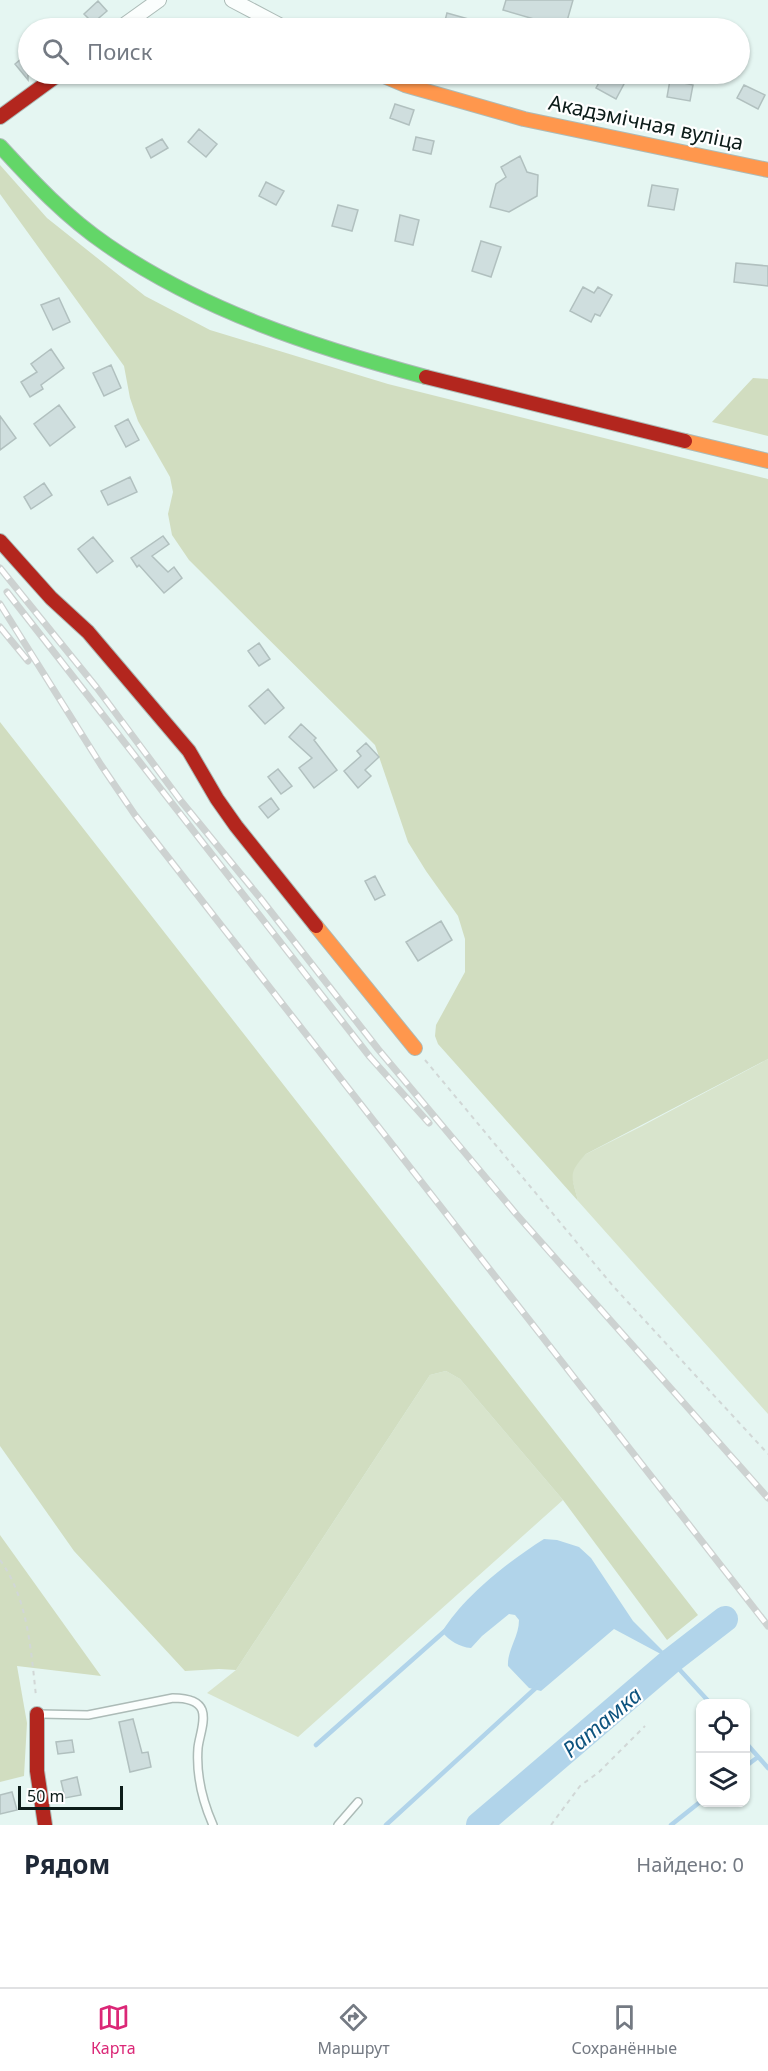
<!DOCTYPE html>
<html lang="ru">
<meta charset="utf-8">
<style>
body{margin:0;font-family:"Noto Sans",sans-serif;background:#f6f6f7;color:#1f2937}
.controls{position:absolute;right:18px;bottom:18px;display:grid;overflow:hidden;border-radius:12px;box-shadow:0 2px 4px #0004}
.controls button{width:54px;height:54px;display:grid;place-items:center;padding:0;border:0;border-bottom:2px solid #e0e1e3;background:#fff;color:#1f2937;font:30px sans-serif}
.scale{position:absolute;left:18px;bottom:15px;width:105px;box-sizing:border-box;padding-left:6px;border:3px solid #0c1c19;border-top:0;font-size:16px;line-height:21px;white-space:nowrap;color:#0c1c19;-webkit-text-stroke:4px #fff;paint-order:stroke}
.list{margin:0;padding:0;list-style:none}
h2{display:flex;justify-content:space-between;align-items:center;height:78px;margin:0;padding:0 24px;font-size:26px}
h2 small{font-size:20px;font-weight:400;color:#747a83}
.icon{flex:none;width:33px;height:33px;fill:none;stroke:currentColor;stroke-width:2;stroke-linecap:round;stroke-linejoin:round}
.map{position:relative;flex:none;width:768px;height:1825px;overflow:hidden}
.search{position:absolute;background:#fff;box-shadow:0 2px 4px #0004;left:18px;right:18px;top:18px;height:66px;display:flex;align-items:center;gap:15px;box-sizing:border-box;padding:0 21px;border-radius:33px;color:#747a83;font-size:22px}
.sheet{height:162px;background:#fff}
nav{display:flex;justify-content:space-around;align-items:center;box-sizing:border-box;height:84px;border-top:2px solid #e0e1e3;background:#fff;font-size:16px;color:#747a83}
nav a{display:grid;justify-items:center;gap:3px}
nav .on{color:#db2777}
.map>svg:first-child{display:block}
.green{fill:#d8e4cc}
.forest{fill:#d1ddc0}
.water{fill:#b1d4ea}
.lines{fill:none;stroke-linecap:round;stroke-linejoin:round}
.stream{stroke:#b1d4ea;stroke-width:4.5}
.river{stroke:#b1d4ea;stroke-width:26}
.building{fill:#cfdede;stroke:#b1c0bf;stroke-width:1.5}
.lane-casing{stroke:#acbbb7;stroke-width:10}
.street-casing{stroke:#acbbb7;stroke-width:16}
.fast-casing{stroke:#acbbb7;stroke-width:16}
.slow-casing{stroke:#acbbb7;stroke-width:16}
.jam-casing{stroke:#acbbb7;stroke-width:16}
.path{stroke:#d1d7d6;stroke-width:2;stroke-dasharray:4.5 4.5;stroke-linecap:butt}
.lane{stroke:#fbfefd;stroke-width:7}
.street{stroke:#fbfefd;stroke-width:14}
.fast{stroke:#63d668;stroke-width:14}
.slow{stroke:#ff974d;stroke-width:14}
.jam{stroke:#b3261e;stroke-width:14}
.rail-casing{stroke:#cdd2d1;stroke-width:7}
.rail{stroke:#fff;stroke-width:4.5;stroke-dasharray:14;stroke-linecap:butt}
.labels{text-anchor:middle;stroke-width:4.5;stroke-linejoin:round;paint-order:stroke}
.street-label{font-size:21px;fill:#0c1c19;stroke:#fff}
.water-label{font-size:22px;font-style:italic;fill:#0d537e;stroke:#fff}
</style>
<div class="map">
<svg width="768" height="1825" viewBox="0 0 768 1825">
<rect width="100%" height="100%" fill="#e5f6f2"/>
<path class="green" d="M768,1059V1414L578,1201L571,1175L574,1165L586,1154L642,1126Z
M446,1371L460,1379L563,1500L298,1737L207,1693L236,1670L430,1375Z"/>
<path class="forest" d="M0,165L47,218L145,296L210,330L388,384L768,479V1059L586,1154C567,1174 572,1176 578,1201L438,1044L435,1036L436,1025L465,972V939L458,916L426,871L408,842L375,745L189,560L172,535L168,514L173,492L170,477L138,421L130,398L124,366L0,194Z
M753,378L768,379V436L712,422Z
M0,722L698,1615L667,1640L563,1500L460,1379L446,1371L430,1375L236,1670L219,1669L185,1671L74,1551L0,1446Z
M0,1535L101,1676L17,1666L27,1723L24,1776L0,1782Z"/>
<path class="water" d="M544,1539L557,1540L579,1547L591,1558L633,1621L672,1660L614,1629L541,1691L529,1688L508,1666C507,1650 519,1637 519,1620L515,1615L509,1614L482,1636L471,1648C459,1647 450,1641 442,1632C464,1596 509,1561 544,1539Z"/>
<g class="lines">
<path class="stream" d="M668,1657L711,1704
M746,1743L768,1768
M316,1745L446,1630
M746,1766L758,1757
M386,1825L539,1685
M671,1825L700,1802"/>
<path class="river" d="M479,1825L672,1660L725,1619"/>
</g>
<path class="building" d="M506,0H573L565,28L503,10Z
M98,1L107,11L93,23L84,14Z
M447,13L490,25V28H443Z
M28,53V80L15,64Z
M604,74H610L625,82L616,99L596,88Z
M670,80L693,85L690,101L667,97Z
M744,85L765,95L758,109L737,98Z
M395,104L414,110L409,125L390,118Z
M199,129L217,144L206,157L188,142Z
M416,137L434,141L431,154L413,150Z
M162,139L168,148L151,158L146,148Z
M520,156L527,172L538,175L537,196L509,212L490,207L496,184L506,177L501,167Z
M266,182L284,191L276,205L259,196Z
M652,185L678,189L674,210L648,206Z
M338,205L358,210L352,231L332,226Z
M400,215L419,220L413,245L395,241Z
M481,241L501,247L491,277L472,271Z
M736,263L768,266V286L734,282Z
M583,287L594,293L598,287L612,295L600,316L595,314L591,322L570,311Z
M59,298L70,322L53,330L41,305Z
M51,349L64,368L41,385L43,389L30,397L21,382L37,372L31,364Z
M111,365L121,388L104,396L93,373Z
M59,405L75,427L50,446L34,424Z
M0,416L16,438L0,450Z
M128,419L139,440L126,447L115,426Z
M130,477L137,492L108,505L101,491Z
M44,483L52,495L31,509L24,497Z
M163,536L169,544L152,556L168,572L174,567L182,578L164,593L139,565L137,567L131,558Z
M93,537L113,561L97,573L78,549Z
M259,643L270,659L259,666L248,651Z
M268,689L284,708L265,724L249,706Z
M301,724L316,738L314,740L337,770L314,788L299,768L312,758L289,737Z
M366,743L379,757L365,770L371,776L358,788L344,771L361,756L357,751Z
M278,769L292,786L281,794L268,777Z
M271,798L279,809L268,818L259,807Z
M375,876L385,895L375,900L365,881Z
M441,921L452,940L418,961L406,942Z
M133,1719L142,1753L148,1752L151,1767L130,1772L119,1722Z
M72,1740L74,1752L58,1754L56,1742Z
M77,1777L81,1795L65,1798L61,1781Z
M12,1792L17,1810L0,1814V1795Z"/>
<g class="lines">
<g class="lane-casing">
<path id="lane" d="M40,1714L88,1715L173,1698C183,1698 198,1700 202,1710C206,1721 199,1737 198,1748C196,1775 202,1800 213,1825
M338,1825L358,1802"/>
</g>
<g class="street-casing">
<path id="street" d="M232,0L285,28
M120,28L159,0"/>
</g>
<g class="fast-casing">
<path id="fast" d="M0,146C33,182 66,217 107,245C203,311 314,347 426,377"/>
</g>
<g class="slow-casing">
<path id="slow" d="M379,74L405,85L524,119L768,170
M685,441L768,461
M316,926L415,1048"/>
</g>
<g class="jam-casing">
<path id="jam" d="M0,117L59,74
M426,377L685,441
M0,541L51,598L88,632L189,751L217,799L236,826L316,926
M37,1714V1771L45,1825"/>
</g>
<path class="path" d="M425,1060L613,1286L768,1454
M0,1560C28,1598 31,1651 36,1696
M551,1825L580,1786L599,1772L645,1726"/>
<use href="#lane" class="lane"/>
<use href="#street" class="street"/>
<use href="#fast" class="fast"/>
<use href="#slow" class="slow"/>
<use href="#jam" class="jam"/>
<g class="rail-casing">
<path id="rail" d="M0,568L97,688L181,801L261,899L378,1049L517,1215L768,1498
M7,592L370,1057L429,1123
M0,604L101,765L135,815L768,1626
M0,627L28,661"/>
</g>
<use href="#rail" class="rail"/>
</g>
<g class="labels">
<g class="street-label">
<text transform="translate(646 123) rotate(12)" y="7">Акадэмічная вуліца</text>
</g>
<g class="water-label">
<text transform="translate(602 1722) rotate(-40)" y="8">Ратамка</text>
</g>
</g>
</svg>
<div class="controls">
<button><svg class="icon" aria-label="locate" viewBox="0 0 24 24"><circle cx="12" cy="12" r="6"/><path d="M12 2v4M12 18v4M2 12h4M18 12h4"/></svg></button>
<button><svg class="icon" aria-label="layers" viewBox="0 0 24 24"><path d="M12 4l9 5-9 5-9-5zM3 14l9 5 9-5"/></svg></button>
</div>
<div class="scale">50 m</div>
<div class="search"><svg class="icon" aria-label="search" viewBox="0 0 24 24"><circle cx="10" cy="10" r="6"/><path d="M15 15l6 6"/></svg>Поиск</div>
</div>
<section class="sheet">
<h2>Рядом<small>Найдено: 0</small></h2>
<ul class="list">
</ul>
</section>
<nav>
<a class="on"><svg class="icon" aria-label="map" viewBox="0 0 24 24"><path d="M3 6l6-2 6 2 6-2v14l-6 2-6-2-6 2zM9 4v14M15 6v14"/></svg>Карта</a>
<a><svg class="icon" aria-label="directions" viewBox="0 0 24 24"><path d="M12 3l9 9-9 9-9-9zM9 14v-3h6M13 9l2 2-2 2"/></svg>Маршрут</a>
<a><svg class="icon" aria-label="saved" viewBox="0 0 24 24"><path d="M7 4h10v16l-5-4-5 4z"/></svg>Сохранённые</a>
</nav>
